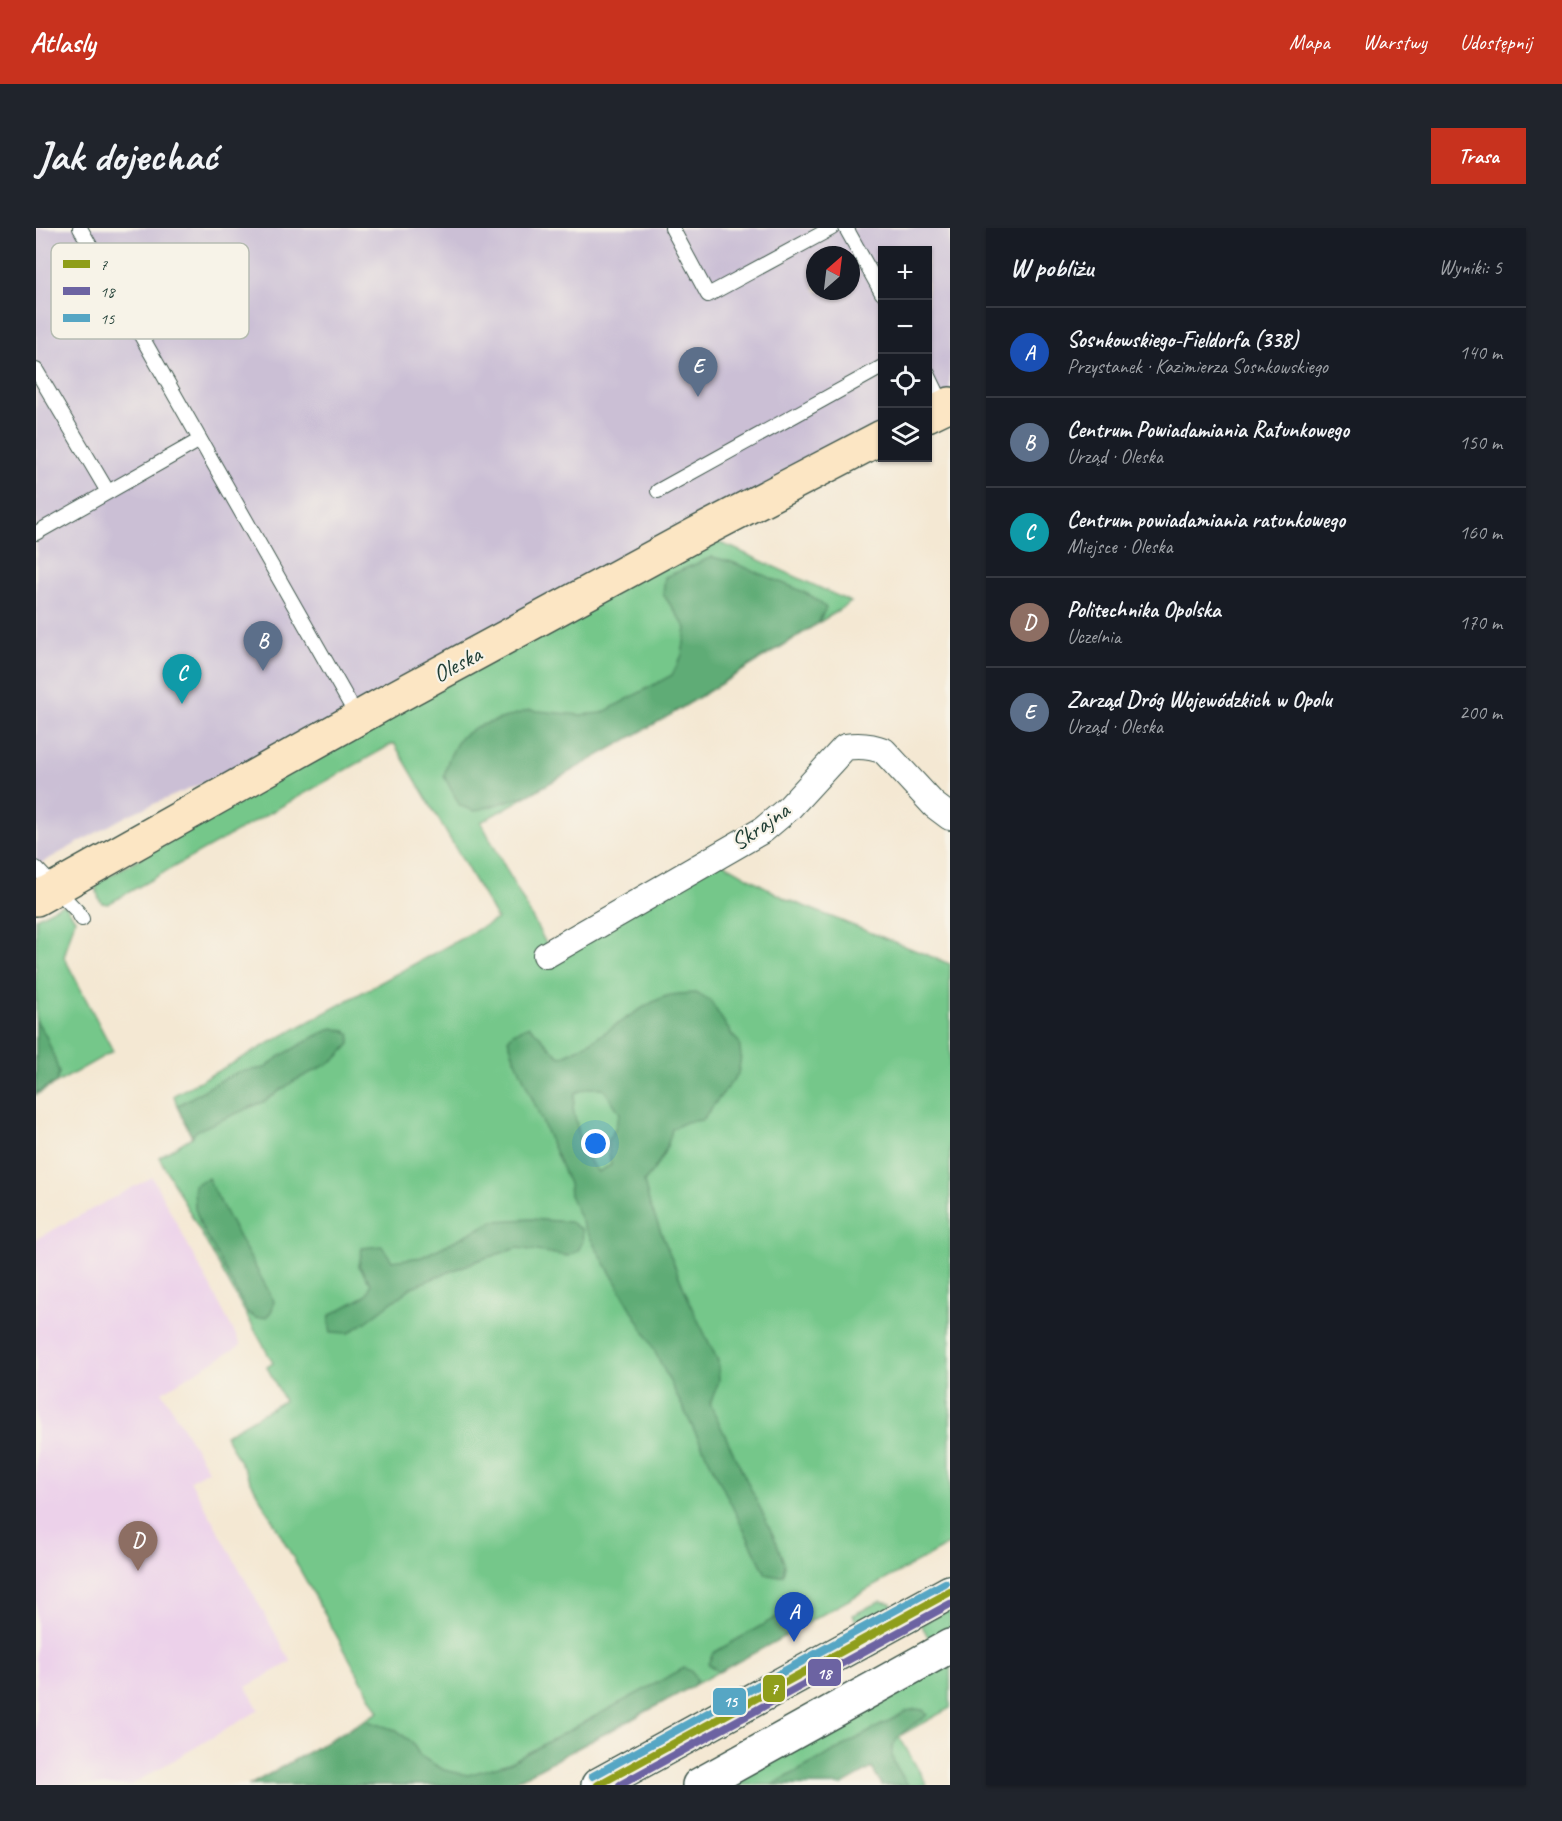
<!DOCTYPE html>
<html lang="pl">
<meta charset="utf-8">
<style>
body{margin:0;font-family:Caveat,sans-serif;background:#20242c;color:#f1f3f6}
.controls{position:absolute;right:18px;top:18px;display:grid;overflow:hidden;border-radius:0px;box-shadow:0 2px 4px #0004}
.controls button{width:54px;height:54px;display:grid;place-items:center;padding:0;border:0;border-bottom:2px solid #363941;background:#171b24;color:#f1f3f6;font:30px sans-serif}
.compass{position:absolute;left:770px;top:18px;width:54px;height:54px;border-radius:50%;background:#171b24;box-shadow:0 2px 4px #0004;rotate:28deg}
.you{position:absolute;left:560px;top:916px;width:21px;height:21px;margin:-15px;border:4px solid #fff;border-radius:50%;background:#1a73e8;box-shadow:0 0 0 9px #1a73e833}
.badge{display:grid;place-items:center;width:39px;height:39px;border-radius:50%;background:#c8321e;color:#fff;font-size:20px;font-weight:700}
.pin{position:absolute;translate:-50% -50px;filter:drop-shadow(0 2px 3px #0008)}
.pin::after{content:'';position:absolute;top:32px;width:21px;height:18px;background:inherit;clip-path:polygon(0 0,100% 0,50% 100%)}
.list{margin:0;padding:0;list-style:none}
h2{display:flex;justify-content:space-between;align-items:center;height:78px;margin:0;padding:0 24px;font-size:26px}
h2 small{font-size:20px;font-weight:400;color:#9ea1a6}
.list li{display:grid;grid-template-columns:39px 1fr auto;gap:18px;align-items:center;box-sizing:border-box;height:90px;padding:0 24px;border-top:2px solid #363941}
.list b{display:block;font-size:22px;white-space:nowrap}
.list p{margin:0;font-size:20px;white-space:nowrap;color:#9ea1a6}
.list em{font-size:20px;font-style:normal;color:#9ea1a6}
.icon{flex:none;width:33px;height:33px;fill:none;stroke:currentColor;stroke-width:2;stroke-linecap:round;stroke-linejoin:round}
.map{position:relative;flex:none;width:914px;height:1557px;overflow:hidden;border-radius:0px}
header{display:flex;align-items:center;gap:36px;box-sizing:border-box;height:84px;padding:0 30px;background:#c8321e;color:#fff}
header strong{font-size:28px}
nav{display:flex;gap:33px;margin-inline-start:auto;font-size:21px}
.intro{display:flex;align-items:center;justify-content:space-between;box-sizing:border-box;height:144px;padding:0 36px}
h1{margin:0;font-size:42px}
.button{padding:15px 27px;border-radius:0px;background:#c8321e;color:#fff;font-size:21px;font-weight:700}
main{display:flex;gap:36px;padding:0 36px}
aside{flex:1;background:#171b24;border-radius:0px;box-shadow:0 2px 4px #0004}
.map>svg:first-child{display:block}
.built{fill:#ecd1ea}
.industrial{fill:#cbbfd5;fill-rule:evenodd}
.green{fill:#74c78a;stroke:#4a825f;stroke-width:1.5}
.forest{fill:#5fac76;stroke:#3f7455;stroke-width:1.5;fill-rule:evenodd}
.lines{fill:none;stroke-linecap:round;stroke-linejoin:round}
.service-casing{stroke:#3f574c;stroke-width:16}
.minor-casing{stroke:#3f574c;stroke-width:28}
.tertiary-casing{stroke:#3f574c;stroke-width:36}
.secondary-casing{stroke:#3f574c;stroke-width:36}
.service{stroke:#fff;stroke-width:14}
.minor{stroke:#fff;stroke-width:26}
.tertiary{stroke:#fff;stroke-width:33}
.secondary{stroke:#fce6c4;stroke-width:33}
.bus-1-casing{stroke:#f7f3e8;stroke-width:12}
.bus-2-casing{stroke:#f7f3e8;stroke-width:12}
.bus-3-casing{stroke:#f7f3e8;stroke-width:12}
.bus-1{stroke:#8f9e1a;stroke-width:8}
.bus-2{stroke:#6c63a2;stroke-width:8}
.bus-3{stroke:#56a6c4;stroke-width:8}
.labels{text-anchor:middle;stroke-width:4.5;stroke-linejoin:round;paint-order:stroke}
.street-label{font-size:24px;fill:#1f3d34;stroke:#f7f3e8}
.key{fill:#f7f3e8;stroke:#b6bcb2;stroke-width:1.5}
.key-label{font-size:16px;fill:#1f3d34}
.line-badge{stroke:#f7f3e8;stroke-width:2}
.badge-label{font-size:16px;text-anchor:middle;font-weight:bold;fill:#fff}
</style>
<header>
<strong>Atlasly</strong>
<nav><a>Mapa</a><a>Warstwy</a><a>Udostępnij</a></nav>
</header>
<div class="intro"><h1>Jak dojechać</h1><a class="button">Trasa</a></div>
<main>
<div class="map">
<svg width="914" height="1557" viewBox="0 0 914 1557">
<rect width="100%" height="100%" fill="#f7f3e8"/>
<filter id="ink" filterUnits="userSpaceOnUse"><feTurbulence type="fractalNoise" baseFrequency=".0167" numOctaves="2"/><feDisplacementMap in="SourceGraphic" scale="12" xChannelSelector="R" yChannelSelector="G"/><feConvolveMatrix kernelMatrix="1 2 1 2 8 2 1 2 1" color-interpolation-filters="sRGB"/></filter>
<filter id="wash" filterUnits="userSpaceOnUse"><feTurbulence type="fractalNoise" baseFrequency=".008" numOctaves="4" result="noise"/><feDisplacementMap in="SourceGraphic" scale="24" xChannelSelector="R" yChannelSelector="G"/><feGaussianBlur stdDeviation="1.35" result="paint"/><feColorMatrix in="noise" values="0 0 0 0 0 0 0 0 0 0 0 0 0 0 0 0 0 1.4 0 .05"/><feComposite in="paint" operator="in"/></filter>
<g filter="url(#wash)">
<rect width="100%" height="100%" fill="#f4e8d3"/>
<path class="built" d="M116,949L205,1117L126,1164L172,1242L154,1252L255,1434L210,1459L223,1482L95,1557H0V1011Z"/>
<path class="industrial" d="M0,0H914V176L892,187L891,22H846V209L322,490L94,586L0,638ZM779,27H815V63H779Z"/>
<path class="green" d="M660,306L697,320L815,374L745,419L634,487L445,594L512,719L677,629L750,671L914,736V1316L593,1493L472,1557H214L343,1484L189,1207L248,1173L231,1139L237,1135L123,929L156,909L141,878L138,867L461,691L358,515L72,676L66,675L63,671L59,656Z
M25,677L30,678L39,691L28,729L77,823L0,867V690Z
M844,1373L855,1375L857,1379L820,1393L817,1387Z
M914,1380V1403L895,1414L885,1396Z
M914,1418V1480L863,1508L891,1557H846L836,1540L806,1557H663Z"/>
<path class="forest" d="M676,329L696,334L761,361L777,369L790,380L782,395L634,487L492,567L439,583L424,578L408,548L413,530L423,511L440,499L493,482L544,487L566,485L636,447L646,427L650,400L627,366L629,349Z
M660,765L674,772L696,807L703,814L705,828L702,846L666,892L650,894L636,901C632,922 622,938 608,954L614,977L656,1080L682,1133L683,1153L674,1176L739,1311L749,1337L747,1347L738,1348L730,1346L612,1110L548,999L534,967L533,956L477,826L472,811L477,805L493,798C505,807 512,819 524,829C562,815 591,784 628,769C637,765 650,766 660,765ZM552,860H567L584,885L578,903L571,913L575,937L562,944L545,922L543,906L537,881L539,865Z
M0,792L10,808L18,829L23,845L20,854L0,865Z
M297,800L309,803L314,806V816L298,833L258,853L229,873L160,903L156,909L141,878L182,854L202,844L229,840L241,830L278,809Z
M172,950L193,991L238,1073L236,1082L231,1089L220,1090L212,1085L165,998L159,980L158,957Z
M495,991L534,994L546,1002L547,1013L542,1023L532,1028L482,1020L443,1032L376,1059L330,1094L313,1105L295,1104L293,1095L294,1087L331,1067L335,1056L323,1038L326,1020L346,1018L356,1033L386,1029L458,993Z
M744,1387H754L761,1396L757,1404L683,1444L672,1436L677,1425Z
M648,1440L655,1443L661,1452L657,1458L472,1557H214L329,1492L362,1503L377,1516L384,1528L408,1542L432,1547L473,1535Z
M880,1481L887,1482L891,1487C886,1492 881,1494 875,1498C845,1521 855,1530 872,1557H846L836,1540L806,1557H736L871,1483Z"/>
</g>
<g filter="url(#ink)">
<g class="lines">
<g class="service-casing">
<path id="service" d="M44,0L322,490
M636,0L672,67L796,0
M810,0L846,65
M0,142L72,264
M891,144L908,179
M622,263L846,139
M0,305L164,212
M0,640L42,684L46,691"/>
</g>
<g class="minor-casing">
<path id="minor" d="M510,727L727,602L753,580L809,519C821,517 836,518 848,523L898,577L914,589"/>
</g>
<g class="tertiary-casing">
<path id="tertiary" d="M562,1557L914,1364
M663,1557L914,1418"/>
</g>
<g class="secondary-casing">
<path id="secondary" d="M891,187L914,176
M0,671L356,471L660,306L846,209"/>
</g>
<use href="#service" class="service"/>
<use href="#minor" class="minor"/>
<use href="#tertiary" class="tertiary"/>
<use href="#secondary" class="secondary"/>
<g class="bus-1-casing">
<path id="bus-1" d="M562,1557L914,1364"/>
</g>
<g class="bus-2-casing">
<path id="bus-2" d="M584,1557L914,1376"/>
</g>
<g class="bus-3-casing">
<path id="bus-3" d="M557,1548L909,1355"/>
</g>
<use href="#bus-1" class="bus-1"/>
<use href="#bus-2" class="bus-2"/>
<use href="#bus-3" class="bus-3"/>
</g>
</g>
<g class="labels">
<g class="street-label">
<text transform="translate(421 436) rotate(-28)" y="8">Oleska</text>
<text transform="translate(724 598) rotate(-35)" y="8">Skrajna</text>
</g>
</g>
<rect x="15" y="15" width="198" height="96" rx="9" class="key"/>
<rect x="27" y="32" width="27" height="8" fill="#8f9e1a"/>
<rect x="27" y="59" width="27" height="8" fill="#6c63a2"/>
<rect x="27" y="86" width="27" height="8" fill="#56a6c4"/>
<g class="key-label">
<text x="64" y="42">7</text>
<text x="64" y="69">18</text>
<text x="64" y="96">15</text>
</g>
<g class="line-badge">
<rect x="771" y="1430" width="35" height="29" rx="6" fill="#6c63a2"/>
<rect x="726" y="1446" width="24" height="29" rx="6" fill="#8f9e1a"/>
<rect x="676" y="1459" width="35" height="29" rx="6" fill="#56a6c4"/>
</g>
<g class="badge-label">
<text x="788" y="1451">18</text>
<text x="738" y="1466">7</text>
<text x="694" y="1479">15</text>
</g>
</svg>
<div class="controls">
<button>+</button>
<button>−</button>
<button><svg class="icon" aria-label="locate" viewBox="0 0 24 24"><circle cx="12" cy="12" r="6"/><path d="M12 2v4M12 18v4M2 12h4M18 12h4"/></svg></button>
<button><svg class="icon" aria-label="layers" viewBox="0 0 24 24"><path d="M12 4l9 5-9 5-9-5zM3 14l9 5 9-5"/></svg></button>
</div>
<svg class="compass" viewBox="-18 -18 36 36"><path d="M0-13l5 13h-10z" fill="#e53935"/><path d="M0 13l5-13h-10z" fill="#9ea1a6"/></svg>
<div class="you"></div>
<div class="pin badge" style="left:758px;top:1414px;background:#1a4fb4">A</div>
<div class="pin badge" style="left:227px;top:443px;background:#5c6f8a">B</div>
<div class="pin badge" style="left:146px;top:476px;background:#0f9aa8">C</div>
<div class="pin badge" style="left:102px;top:1343px;background:#8d6e63">D</div>
<div class="pin badge" style="left:662px;top:169px;background:#5c6f8a">E</div>
</div>
<aside>
<h2>W pobliżu<small>Wyniki: 5</small></h2>
<ul class="list">
<li><span class="badge" style="background:#1a4fb4">A</span><div><b>Sosnkowskiego-Fieldorfa (338)</b><p>Przystanek · Kazimierza Sosnkowskiego</p></div><em>140 m</em></li>
<li><span class="badge" style="background:#5c6f8a">B</span><div><b>Centrum Powiadamiania Ratunkowego</b><p>Urząd · Oleska</p></div><em>150 m</em></li>
<li><span class="badge" style="background:#0f9aa8">C</span><div><b>Centrum powiadamiania ratunkowego</b><p>Miejsce · Oleska</p></div><em>160 m</em></li>
<li><span class="badge" style="background:#8d6e63">D</span><div><b>Politechnika Opolska</b><p>Uczelnia</p></div><em>170 m</em></li>
<li><span class="badge" style="background:#5c6f8a">E</span><div><b>Zarząd Dróg Wojewódzkich w Opolu</b><p>Urząd · Oleska</p></div><em>200 m</em></li>
</ul>
</aside>
</main>
